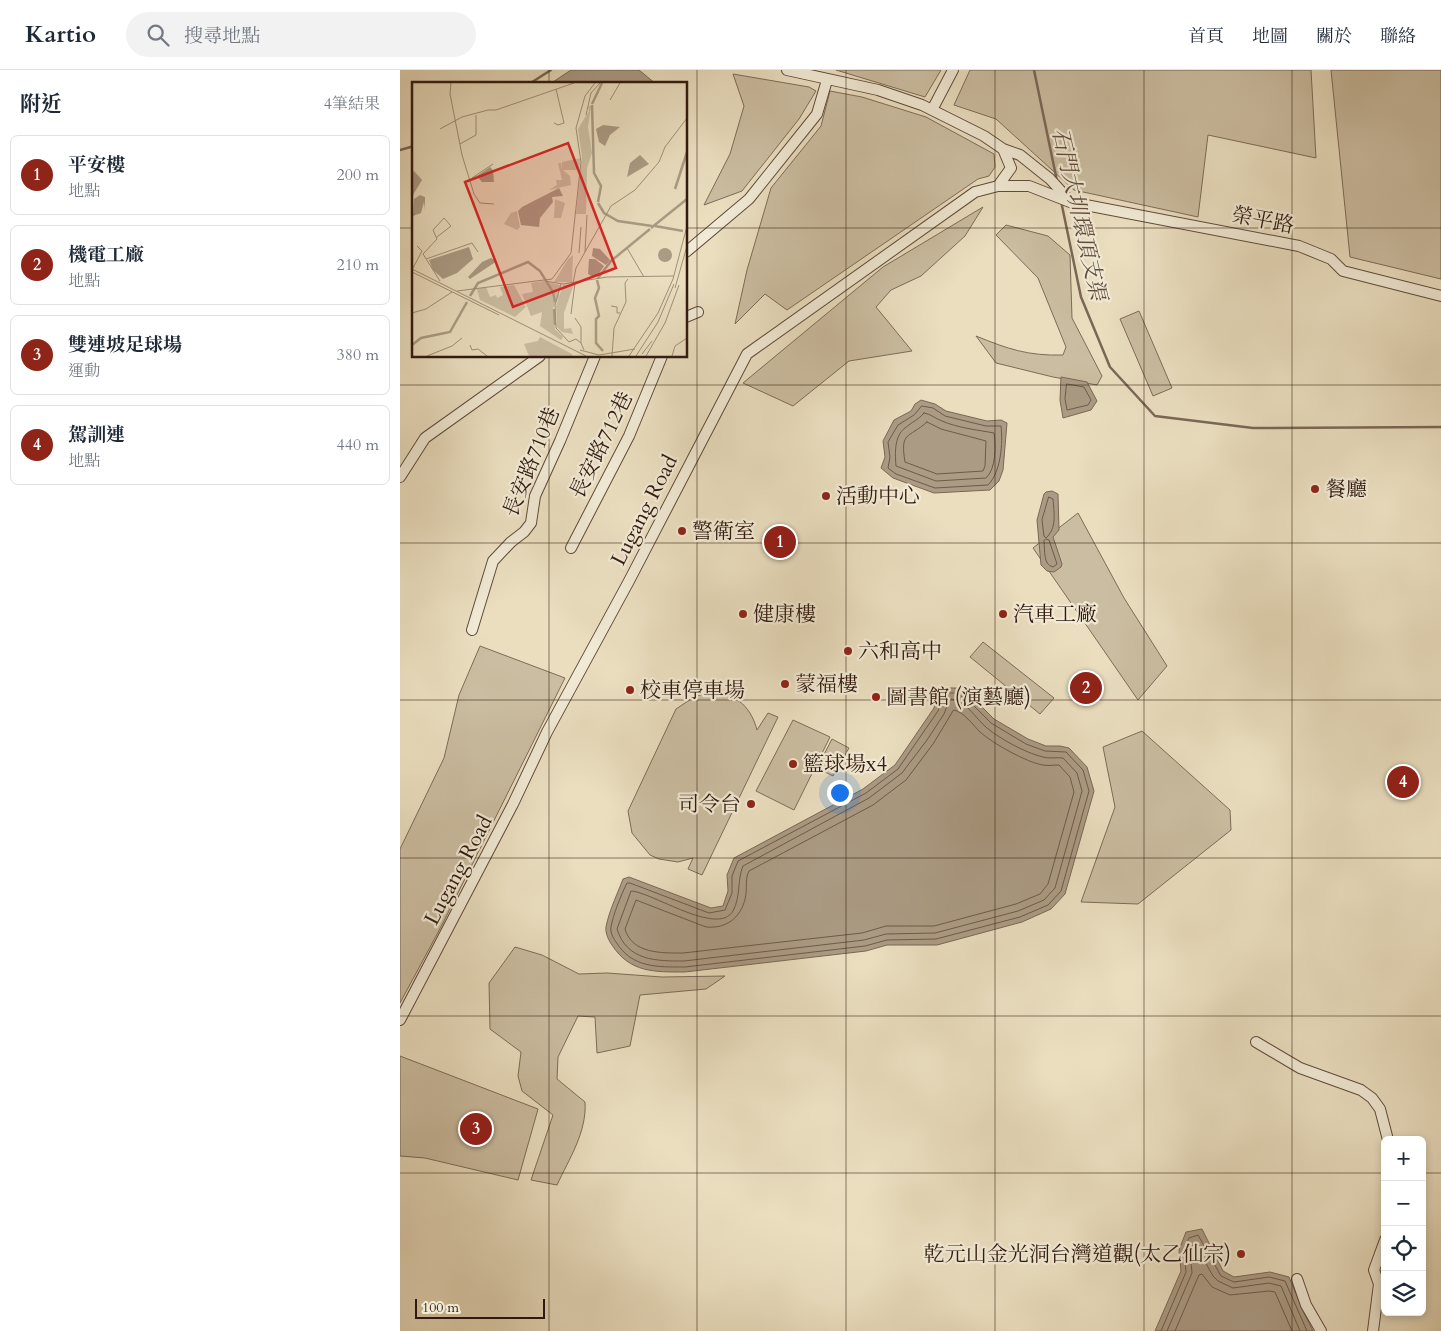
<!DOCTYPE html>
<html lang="zh-TW">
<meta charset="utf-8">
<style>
body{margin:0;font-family:Cardo,"Noto Serif TC",serif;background:#f2f2f3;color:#1f2937}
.controls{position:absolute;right:15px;bottom:15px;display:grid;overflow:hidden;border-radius:8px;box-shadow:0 2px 8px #0003}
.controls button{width:45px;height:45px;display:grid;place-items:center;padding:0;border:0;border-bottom:1px solid #e0e1e3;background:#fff;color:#1f2937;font:25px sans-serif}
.scale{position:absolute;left:15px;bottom:12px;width:130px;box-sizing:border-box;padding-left:5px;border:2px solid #311910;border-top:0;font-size:14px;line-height:18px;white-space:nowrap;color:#311910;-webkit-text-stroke:4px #f1ead5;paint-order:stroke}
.you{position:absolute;left:439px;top:722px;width:18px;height:18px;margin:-12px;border:4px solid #fff;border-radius:50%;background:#1a73e8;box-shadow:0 0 0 8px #1a73e833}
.badge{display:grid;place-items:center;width:32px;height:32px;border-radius:50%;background:#8f2418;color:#fff;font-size:16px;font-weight:700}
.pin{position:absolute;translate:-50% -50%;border:2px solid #fff;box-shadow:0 1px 5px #0006}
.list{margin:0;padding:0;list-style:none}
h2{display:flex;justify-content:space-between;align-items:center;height:65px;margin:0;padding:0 20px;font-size:21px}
h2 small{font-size:16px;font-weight:400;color:#747a83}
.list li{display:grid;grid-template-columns:32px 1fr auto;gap:15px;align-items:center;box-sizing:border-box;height:80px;margin:0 10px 10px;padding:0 10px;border:1px solid #e0e1e3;border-radius:8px}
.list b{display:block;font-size:19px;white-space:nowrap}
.list p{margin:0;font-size:16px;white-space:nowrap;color:#747a83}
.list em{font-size:16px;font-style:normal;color:#747a83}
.icon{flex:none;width:28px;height:28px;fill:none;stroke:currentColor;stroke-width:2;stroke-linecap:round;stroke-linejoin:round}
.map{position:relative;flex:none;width:1041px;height:1261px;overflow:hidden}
header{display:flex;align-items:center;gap:30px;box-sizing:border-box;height:70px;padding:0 25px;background:#fff;border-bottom:1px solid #e0e1e3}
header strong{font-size:24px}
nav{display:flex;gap:28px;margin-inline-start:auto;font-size:18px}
.search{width:350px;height:45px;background:#f2f2f3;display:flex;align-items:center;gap:12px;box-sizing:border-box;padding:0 18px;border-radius:28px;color:#747a83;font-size:19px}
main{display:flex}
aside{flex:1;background:#fff}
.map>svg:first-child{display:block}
.green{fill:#cbbda1;stroke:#7e6b58}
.water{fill:#ab9b84;stroke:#7a6756}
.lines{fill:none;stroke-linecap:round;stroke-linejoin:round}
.shore{stroke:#6e5a4a;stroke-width:1}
.stream{stroke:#7a6756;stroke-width:2.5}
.minor-casing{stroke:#5f4a3c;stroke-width:12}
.minor{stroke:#f1ead5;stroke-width:10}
.grid{fill:none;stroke:#311910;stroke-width:1;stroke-opacity:0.55}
.poi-dot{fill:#8f2418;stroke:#f1ead5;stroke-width:2}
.labels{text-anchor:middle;stroke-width:4.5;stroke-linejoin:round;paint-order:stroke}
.street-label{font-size:21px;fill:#311910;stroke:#f1ead5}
.poi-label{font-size:21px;fill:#311910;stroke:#f1ead5;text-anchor:start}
.water-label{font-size:22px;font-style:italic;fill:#624d3e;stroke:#f1ead5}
.inset-river{fill:none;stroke:#ab9b84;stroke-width:2.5}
.inset-road{fill:none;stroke:#a08f79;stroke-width:1}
.view{fill:#d62828;fill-opacity:0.15;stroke:#d62828;stroke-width:2.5}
.inset-edge{fill:none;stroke:#311910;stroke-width:2.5}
</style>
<header>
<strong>Kartio</strong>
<div class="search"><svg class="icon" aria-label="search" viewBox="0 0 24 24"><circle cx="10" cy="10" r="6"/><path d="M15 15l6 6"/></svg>搜尋地點</div>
<nav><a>首頁</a><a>地圖</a><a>關於</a><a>聯絡</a></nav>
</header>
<main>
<aside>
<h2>附近<small>4筆結果</small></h2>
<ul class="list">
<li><span class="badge">1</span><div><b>平安樓</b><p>地點</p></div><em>200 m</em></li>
<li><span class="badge">2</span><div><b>機電工廠</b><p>地點</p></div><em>210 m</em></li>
<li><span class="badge">3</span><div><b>雙連坡足球場</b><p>運動</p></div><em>380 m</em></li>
<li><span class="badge">4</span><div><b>駕訓連</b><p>地點</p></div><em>440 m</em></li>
</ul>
</aside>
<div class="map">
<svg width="1041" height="1261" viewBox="0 0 1041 1261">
<rect width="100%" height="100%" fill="#eadebf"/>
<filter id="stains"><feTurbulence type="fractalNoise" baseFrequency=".004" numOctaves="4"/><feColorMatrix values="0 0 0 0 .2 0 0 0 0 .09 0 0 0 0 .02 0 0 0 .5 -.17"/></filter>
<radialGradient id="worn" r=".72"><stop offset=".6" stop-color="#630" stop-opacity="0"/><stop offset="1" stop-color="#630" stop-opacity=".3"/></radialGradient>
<path class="green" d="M436,0H541L525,27Z
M570,0H911L916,88L808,65L798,147L674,120L596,49L554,35Z
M931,0H1041V209L950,187Z
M333,4L409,17L416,21L399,49L342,121L304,135L330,84L344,36Z
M430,21L462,27L526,47L594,84L595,97L589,106L578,109L387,240L365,224L335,254L347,200L371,118L421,56Z
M583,137L565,166L521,206L491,220L476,237L512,281L449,291L393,336L343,313L483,197Z
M606,155L648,166L670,185L672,248L702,306L697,315L653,307L596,293L576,266C608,279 628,286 663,285L666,277L638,208L596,165Z
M739,241L772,318L753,326L720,249Z
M678,443L724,528L767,596L738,630L633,478Z
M583,572L654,628L640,644L570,587Z
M80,576L165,608L42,855L0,933V779L44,688L59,625Z
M306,623C334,622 350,634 357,660L368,643L378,647L302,805L288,799L293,788L278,792L259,789L250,785L232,763L228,741L276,639L294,627Z
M393,650L430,667L394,740L356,721Z
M742,661L830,740L831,760L738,834L681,832L715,737L703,677Z
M432,669L449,678L433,706L417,698Z
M115,877L142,885L179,904L207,903L262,907L325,906L306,919L240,925L230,976L197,983L195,947L178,946L158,987L157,1009L185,1032C187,1062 169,1089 157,1115L131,1110L153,1045L122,1021L118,1006L121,982L90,959L89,913Z
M0,986L138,1039L118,1110L25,1088L0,1086Z"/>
<path class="water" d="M171,0H239L256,14H150Z
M661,307L687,312L697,331L691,340L663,348L660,330Z
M521,330L535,334L546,341L587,351L601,350L607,353L603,400L599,411L590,420L534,423L493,408L481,398L485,387L483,371L494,350L511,341L515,334Z
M652,421L658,424L659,460L653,467L662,494L661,497L654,502L647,501L641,495L637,450L644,424L646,422Z
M540,618H558L576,631L594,649L628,669L646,676H660L669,678L687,697L694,721L665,824L651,839L622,852L537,875H487L466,881L285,902C255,902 230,903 212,875C209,871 205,863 206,857C209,841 217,825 223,809L229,807L311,838L323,836L328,821L327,805L334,788L463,719L495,695L534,638Z
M802,1159L823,1201L834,1207L870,1202L889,1207L904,1243L913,1261H755L781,1201L779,1180L786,1162Z"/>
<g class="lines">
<path class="shore" d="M667,314L684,317L691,330L688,335L667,340L665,329Z
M522,336L533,338L545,346L586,356H601C603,373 601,402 588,415L535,418L496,404L488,398L490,387L488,372L498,355L514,345Z
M524,343C531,344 536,349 542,351C558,358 578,360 594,363C596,376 596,399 586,408L536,411L496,396C495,384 494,366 505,358C512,352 518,350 524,343Z
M527,352L541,359L586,371L585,396L583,401L537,404L505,392C500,361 508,369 527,352Z
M649,427L653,429C654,443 657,458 646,468L644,466L642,450Z
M646,469L649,470L657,494L653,497C643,495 645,480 644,471Z
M545,623H557L573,635L591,653L626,674L645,681L666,682L683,700L689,721L661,821L648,835L620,847L536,869L487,870L465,876L285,897C257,897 232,898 216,872C213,868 210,862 211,857C213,845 221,825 227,813H230L309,843L325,840L332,823V806L338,791L466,723L498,699L538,641Z
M550,629C565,629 576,649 587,658C600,669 626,683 643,687C649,689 656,687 663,688L677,703L682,721L655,818L644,830L618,841L535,863L486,864L464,870L284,891C256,891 227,891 217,859L231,821C252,822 318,867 333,841C341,826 337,810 343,796L469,728L502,703L527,670L544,644Z
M554,640C564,642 573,655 580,662C592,673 628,693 643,695C648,696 654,695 659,695L670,707L674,722L648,814L640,824L616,834L534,856H486L462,863L283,883C262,883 232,884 225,859L236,830L306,857C329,859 343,845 346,824C347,815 345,809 349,801L473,735L506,710L533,674Z
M761,1261L786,1202L784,1180L789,1168L798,1165L821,1206L834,1212L869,1207L885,1211L907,1261
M767,1261L792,1203L790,1182L793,1175L795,1174L813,1206L818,1211L833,1218L869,1213L881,1216L900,1261
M775,1261L799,1205L802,1204L812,1217L830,1225L869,1221L875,1222L892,1261"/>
<path class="stream" d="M634,0L657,111
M129,14L151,0
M0,80L14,76
M661,131L681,227L710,297L755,346L853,358L1041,357"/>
<g class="minor-casing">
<path id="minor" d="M387,0L478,20L522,35L584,66L603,79L620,85L650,109L670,131
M532,40L553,0
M598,116L611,98L603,79
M286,182L349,129L417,44L427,10
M286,247L298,242
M0,407L25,368L140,286
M171,478L229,366L262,286
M72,560L93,491L111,472L124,462L131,453L135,426L160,371L195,286
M0,950L113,734L147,662L229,511L347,284L575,122L598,116H629L670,132L899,176L931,189L943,201L1041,226
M856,972L900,998L961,1020L972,1028L980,1039L988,1070
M897,1209L906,1235L921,1261
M973,1261L979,1214L974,1200L985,1170"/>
</g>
<use href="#minor" class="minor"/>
</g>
<path class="grid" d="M149,0V14M297,0V1261M446,0V1261M595,0V1261M744,0V1261M892,0V1261M0,158H14M286,158H1041M149,286V1261M0,315H1041M0,473H1041M0,630H1041M0,788H1041M0,946H1041M0,1103H985M1022,1103H1041"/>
<g class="poi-dot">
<circle cx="915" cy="419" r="5"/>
<circle cx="426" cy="426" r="5"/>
<circle cx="282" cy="461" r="5"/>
<circle cx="343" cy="544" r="5"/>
<circle cx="603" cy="544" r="5"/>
<circle cx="448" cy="581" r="5"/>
<circle cx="385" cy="614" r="5"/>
<circle cx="230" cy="620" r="5"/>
<circle cx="476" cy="627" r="5"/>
<circle cx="393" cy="694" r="5"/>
<circle cx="351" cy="734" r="5"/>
<circle cx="841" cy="1184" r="5"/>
</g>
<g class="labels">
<g class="street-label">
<text transform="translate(863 150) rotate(11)" y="7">榮平路</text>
<text transform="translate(201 375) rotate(-64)" y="7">長安路712巷</text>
<text transform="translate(131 392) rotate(-68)" y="7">長安路710巷</text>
<text transform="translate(244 440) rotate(-63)" y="7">Lugang Road</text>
<text transform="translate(58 800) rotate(-62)" y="7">Lugang Road</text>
</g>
<g class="poi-label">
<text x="925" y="426">餐廳</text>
<text x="436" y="433">活動中心</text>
<text x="292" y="468">警衛室</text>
<text x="353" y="551">健康樓</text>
<text x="613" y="551">汽車工廠</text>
<text x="458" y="588">六和高中</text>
<text x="395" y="621">蒙福樓</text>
<text x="240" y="627">校車停車場</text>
<text x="486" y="634">圖書館 (演藝廳)</text>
<text x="403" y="701">籃球場x4</text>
<text x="341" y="741" text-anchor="end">司令台</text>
<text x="831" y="1191" text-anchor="end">乾元山金光洞台灣道觀(太乙仙宗)</text>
</g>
<g class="water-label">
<text transform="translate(680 144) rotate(77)" y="8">石門大圳環頂支渠</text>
</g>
</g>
<g transform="translate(12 12)">
<rect width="275" height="275" fill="#eadebf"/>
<path d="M176,24H179L176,45L180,71L175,86L174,132H164L170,75L166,47L177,29ZM169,76L167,88H151L158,94L159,103L137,108L145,103L144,98H150L146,81H149L150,88V80ZM143,117L153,121L149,136H142ZM105,129L108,145L105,148L92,142L99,131ZM161,173L160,200H142L156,177ZM132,199L148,203L147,215L141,226L143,247L151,255L149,258L128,244L130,230L119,234L110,212L121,210L119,201ZM162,202L152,231V247L159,246L161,252L150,250L145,245L144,224L151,203ZM102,203L114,225L103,235L68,218L65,207L74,205L78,215L84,213L85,216L91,213L88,205ZM128,255L160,272V274H117L112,262L126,259Z" fill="#cbbda1"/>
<path d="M191,43L208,45L198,53L193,64L187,60L184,47ZM228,73L237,82L215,95L218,81ZM78,85L81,88L82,100H70L65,94ZM2,89L10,98L1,113L0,91ZM147,106L151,114L140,115L141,120L128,136L127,145L109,143L106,129L110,125ZM8,113L13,115V128L12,120L9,131L1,134L2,117ZM57,165L61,177L45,191L31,197L21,188L17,178ZM181,166L188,167L198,178L194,183L180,174ZM246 173a7 7 0 1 1 14 0a7 7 0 1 1-14 0ZM79,176L85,179L58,197L56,195L70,180ZM177,177H183L192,184L186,193L181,195L176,192Z" fill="#ab9b84"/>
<path class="inset-river" d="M180,22L190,1M180,23L182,91L189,104L186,120M263,107L275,70M186,121L192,131L206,139L240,144M243,144L271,149M239,146L275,117M186,196L199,179L238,147M185,198L187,206L183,216L187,234L184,237V261L191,269M58,214L66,201L116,180L128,189L141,210L143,220M142,227L143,243M0,263L9,256L38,250L55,220"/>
<path class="inset-road" d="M39,1L38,12L50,73L62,112L68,121L82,122M198,18L208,1M174,33L179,11L188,1M142,41L146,43L152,41L144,7M28,47L50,35L76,28H84L162,1M48,62L64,53V33M60,96L81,82M25,155L39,144L32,136L21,148L25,157L11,172L28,199M215,166L232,195M173,170L175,133M167,171L169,145M14,177L60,161L66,170M1,186L10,169L5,164M0,187L174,274M0,190L87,233M140,197L159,171L169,80L164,46L173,14L183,1M133,199L151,202L195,195L262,194M161,201L164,186L199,124L223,108L247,80L253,65L275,36M149,202L143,223L144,246L157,260L164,257L169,261M263,206L275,164M45,209L140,197M199,224L205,225V231H208M0,231L14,227L40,210M159,232L163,201M163,236L169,245V261L172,268M58,263L60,268L66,267L75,274M168,268L187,273L223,267M230,272L240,259M15,274L40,264L50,256M200,274L202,246L214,220L213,201L216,197M217,274L246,231L261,197L275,144M224,274L246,240L262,202M234,274L253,241L267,203M260,274L263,264L275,256"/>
<path class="view" d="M156,61L204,186L101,225L53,100Z"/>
<rect width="275" height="275" class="inset-edge"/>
</g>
<rect width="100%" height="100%" filter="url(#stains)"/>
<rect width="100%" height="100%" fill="url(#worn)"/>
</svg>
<div class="controls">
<button>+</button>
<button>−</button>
<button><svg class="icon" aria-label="locate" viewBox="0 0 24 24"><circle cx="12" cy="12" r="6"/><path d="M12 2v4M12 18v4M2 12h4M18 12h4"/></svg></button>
<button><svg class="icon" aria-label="layers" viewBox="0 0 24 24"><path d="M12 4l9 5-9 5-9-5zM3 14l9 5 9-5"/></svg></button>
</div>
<div class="scale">100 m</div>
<div class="you"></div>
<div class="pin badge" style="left:380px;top:472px">1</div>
<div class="pin badge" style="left:686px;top:618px">2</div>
<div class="pin badge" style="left:76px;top:1059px">3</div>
<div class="pin badge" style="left:1003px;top:712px">4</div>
</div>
</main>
